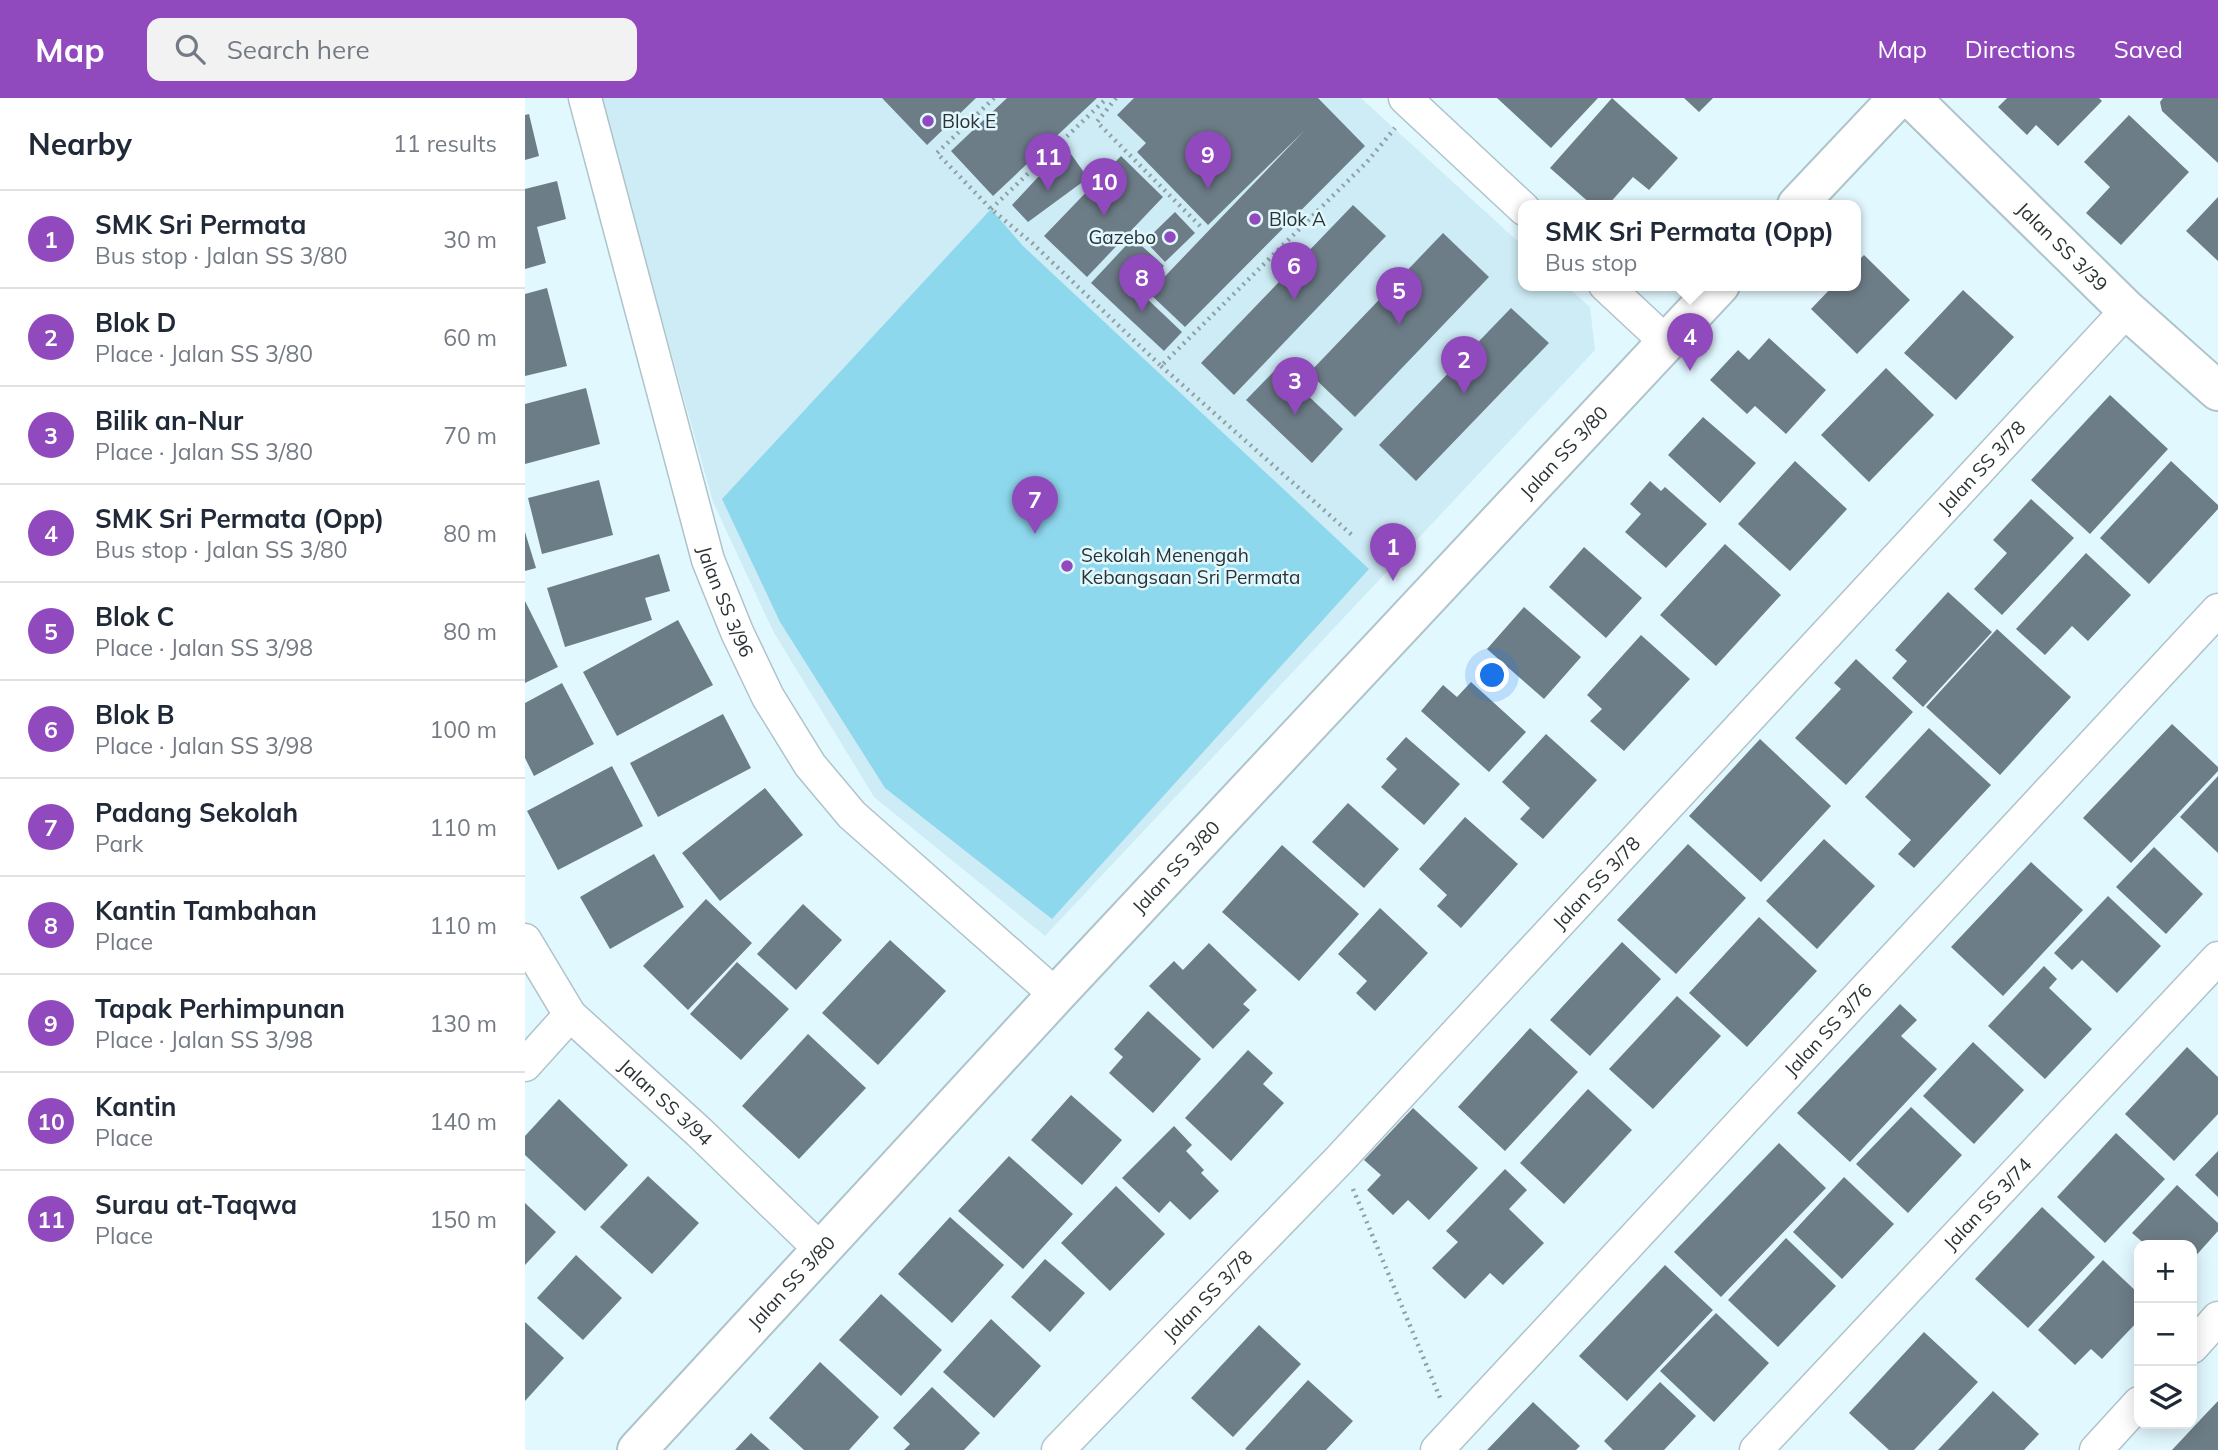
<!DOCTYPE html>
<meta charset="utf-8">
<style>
body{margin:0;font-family:Mulish,sans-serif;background:#f2f2f3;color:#1f2937}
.controls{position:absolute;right:21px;bottom:21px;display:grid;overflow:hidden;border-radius:14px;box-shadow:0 4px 18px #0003}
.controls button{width:63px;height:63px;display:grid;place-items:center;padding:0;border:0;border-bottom:2px solid #e0e1e3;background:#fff;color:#1f2937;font:35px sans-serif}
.you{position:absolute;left:968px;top:578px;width:24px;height:24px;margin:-18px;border:5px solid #fff;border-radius:50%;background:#1a73e8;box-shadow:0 0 0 10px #1a73e833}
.badge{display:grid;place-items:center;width:46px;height:46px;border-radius:50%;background:#904abe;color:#fff;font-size:23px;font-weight:700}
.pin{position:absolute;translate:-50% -58px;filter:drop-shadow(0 2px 4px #0008)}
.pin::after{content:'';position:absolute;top:37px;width:24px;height:21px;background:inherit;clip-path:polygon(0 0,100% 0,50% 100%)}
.popup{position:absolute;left:993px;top:102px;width:343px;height:91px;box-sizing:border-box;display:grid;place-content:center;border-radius:14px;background:#fff;filter:drop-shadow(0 2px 5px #0005);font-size:23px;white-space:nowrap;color:#747a83}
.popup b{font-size:26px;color:#1f2937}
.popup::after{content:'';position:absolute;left:50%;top:100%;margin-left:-14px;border:14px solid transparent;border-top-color:#fff}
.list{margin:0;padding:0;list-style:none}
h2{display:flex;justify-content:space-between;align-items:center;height:91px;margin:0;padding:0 28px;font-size:30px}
h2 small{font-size:23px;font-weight:400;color:#747a83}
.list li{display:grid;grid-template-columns:46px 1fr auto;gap:21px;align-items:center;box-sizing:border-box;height:98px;padding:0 28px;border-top:2px solid #e0e1e3}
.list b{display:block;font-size:26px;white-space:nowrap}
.list p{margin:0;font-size:23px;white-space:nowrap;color:#747a83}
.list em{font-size:23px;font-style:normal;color:#747a83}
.icon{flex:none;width:38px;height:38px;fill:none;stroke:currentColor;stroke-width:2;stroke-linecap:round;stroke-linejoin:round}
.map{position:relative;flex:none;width:1693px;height:1352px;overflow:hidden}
header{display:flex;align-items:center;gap:42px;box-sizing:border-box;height:98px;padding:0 35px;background:#904abe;color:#fff}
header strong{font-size:33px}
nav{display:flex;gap:38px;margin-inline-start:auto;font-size:24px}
.search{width:490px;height:63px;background:#f2f2f3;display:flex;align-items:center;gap:18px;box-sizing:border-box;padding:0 24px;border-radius:14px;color:#747a83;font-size:26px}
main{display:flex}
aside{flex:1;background:#fff}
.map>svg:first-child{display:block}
.built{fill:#ceecf5}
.green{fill:#8ed8ed}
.building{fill:#6d7d87}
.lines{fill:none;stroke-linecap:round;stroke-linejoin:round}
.street-casing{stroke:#afc3ca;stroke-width:35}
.secondary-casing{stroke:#afc3ca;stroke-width:42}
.path{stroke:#8f9fa4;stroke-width:4.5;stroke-dasharray:2 5;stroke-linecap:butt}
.street{stroke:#fff;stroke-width:32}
.secondary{stroke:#fff;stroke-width:38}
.poi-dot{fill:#904abe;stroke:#e2f8ff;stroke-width:2.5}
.labels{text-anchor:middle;stroke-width:5;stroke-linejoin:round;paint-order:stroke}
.poi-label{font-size:19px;fill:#2a3234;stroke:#e2f8ff;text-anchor:start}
.street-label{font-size:19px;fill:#2a3234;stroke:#e2f8ff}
</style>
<header>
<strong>Map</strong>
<div class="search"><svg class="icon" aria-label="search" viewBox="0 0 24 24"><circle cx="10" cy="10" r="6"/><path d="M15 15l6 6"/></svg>Search here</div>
<nav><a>Map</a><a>Directions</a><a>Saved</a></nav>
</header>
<main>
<aside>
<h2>Nearby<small>11 results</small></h2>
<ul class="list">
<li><span class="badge">1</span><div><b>SMK Sri Permata</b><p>Bus stop · Jalan SS 3/80</p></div><em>30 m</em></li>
<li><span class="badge">2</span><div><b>Blok D</b><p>Place · Jalan SS 3/80</p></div><em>60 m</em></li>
<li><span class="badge">3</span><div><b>Bilik an-Nur</b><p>Place · Jalan SS 3/80</p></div><em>70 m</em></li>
<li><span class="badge">4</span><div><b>SMK Sri Permata (Opp)</b><p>Bus stop · Jalan SS 3/80</p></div><em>80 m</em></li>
<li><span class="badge">5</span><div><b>Blok C</b><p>Place · Jalan SS 3/98</p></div><em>80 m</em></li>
<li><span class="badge">6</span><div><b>Blok B</b><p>Place · Jalan SS 3/98</p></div><em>100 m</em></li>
<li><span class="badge">7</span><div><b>Padang Sekolah</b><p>Park</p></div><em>110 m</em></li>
<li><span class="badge">8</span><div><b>Kantin Tambahan</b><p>Place</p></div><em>110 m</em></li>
<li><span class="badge">9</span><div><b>Tapak Perhimpunan</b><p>Place · Jalan SS 3/98</p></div><em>130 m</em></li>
<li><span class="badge">10</span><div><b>Kantin</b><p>Place</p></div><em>140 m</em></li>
<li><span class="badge">11</span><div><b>Surau at-Taqwa</b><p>Place</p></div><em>150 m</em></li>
</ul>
</aside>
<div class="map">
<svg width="1693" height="1352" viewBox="0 0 1693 1352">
<rect width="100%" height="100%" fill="#e2f8ff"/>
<path class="built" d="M75,0H836L999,149V187H1040L1065,209L1070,252L520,838L349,699L248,533L188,404Z"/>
<path class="green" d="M466,111L498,148L844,471L527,821L360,690L255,524L197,401Z"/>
<path class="building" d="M357,0H451L402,47Z
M482,0H572L468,98L426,53Z
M609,0H793L840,48L660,229L624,195L779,33L683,127L612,54L621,45L592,17Z
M972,0H1073L1026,50Z
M1087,0L1153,60L1124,92L1108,79L1083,107H1067L1025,70Z
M1159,0H1188L1174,14Z
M1482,0H1574L1577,3L1533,48L1511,27L1502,37L1473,9Z
M1638,0H1693V65L1637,13L1635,4Z
M4,16L14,58L0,62V17Z
M1604,17L1664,74L1596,147L1561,115L1585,89L1559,64Z
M541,49L563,80L503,124L487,107Z
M596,58L638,99L562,179L519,138Z
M32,83L41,121L12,129L21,165L0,171V91Z
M1693,99V163L1661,133Z
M828,107L861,138L709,297L676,265Z
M650,114L670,135L640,164L620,143Z
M918,135L964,179L830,319L784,275Z
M608,140L639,168L615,194L657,234L639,253L566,185Z
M1339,157L1385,202L1332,256L1286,211L1309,187H1331V165Z
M22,190L42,268L0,278V196Z
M1438,192L1489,239L1431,302L1379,255Z
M986,210L1024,245L891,383L854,347Z
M1244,240L1301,292L1261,336L1230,308L1222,316L1185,282L1213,252L1224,262Z
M753,269L818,331L787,365L721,302Z
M1361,270L1409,317L1344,384L1296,337Z
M61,290L75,346L0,366V306Z
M1585,297L1643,351L1565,436L1506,382Z
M1178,319L1231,365L1195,405L1143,357Z
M1270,363L1322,411L1265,473L1213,426Z
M1646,363L1693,407V411L1624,486L1575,440Z
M74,382L88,437L17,456L3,400Z
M1125,383L1136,393L1140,389L1182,426L1141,470L1100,434L1116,416L1105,406Z
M1506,401L1549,440L1477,517L1449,491L1482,455L1468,442Z
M0,434L11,470L0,473Z
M1200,446L1256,497L1191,568L1135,517Z
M1059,449L1117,500L1081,540L1024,489Z
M1561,455L1606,497L1563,543L1547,528L1520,557L1491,531Z
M134,456L145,493L120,500L127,522L40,549L22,490Z
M1423,494L1467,534L1398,609L1367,580L1382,563L1370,552Z
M0,503L33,569L0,585Z
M999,509L1056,559L1019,601L962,551Z
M153,522L188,587L92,638L58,574Z
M1472,531L1546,599L1475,677L1401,609Z
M1116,537L1165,581L1099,653L1065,623L1077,611L1062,597Z
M1331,561L1388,614L1321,687L1270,640L1316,591L1309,585Z
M946,584L1001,634L964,674L896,613L918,587L932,599Z
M37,585L69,646L9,678L0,660V605Z
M198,616L226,670L133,719L105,665Z
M1647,626L1693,669V673L1606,765L1558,720Z
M1404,630L1466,687L1389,770L1373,756L1386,742L1340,699Z
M1021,636L1072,682L1018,741L995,721L1005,710L977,684Z
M881,639L935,686L899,727L856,689L872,671L861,661Z
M1235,641L1306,708L1236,784L1164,718Z
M87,668L118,728L33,772L2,713Z
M1693,678V755L1655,719Z
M240,690L278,737L195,803L157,755Z
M823,705L874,751L839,790L787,744Z
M940,719L993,766L936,830L912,808L922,797L894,771Z
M1299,741L1350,788L1292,851L1241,803Z
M1163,746L1221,800L1151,876L1092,822Z
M757,747L834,816L774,883L697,814Z
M1629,749L1678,796L1641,836L1591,789Z
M129,756L159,809L85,851L55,799Z
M1506,764L1558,812L1478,898L1426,849Z
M1583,798L1636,848L1592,895L1557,862L1547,872L1529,855Z
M181,801L227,845L163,912L118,868Z
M278,806L317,842L271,892L232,856Z
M855,810L903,855L850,913L831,895L842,883L813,856Z
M1234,819L1292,873L1222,949L1164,895Z
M365,842L421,893L353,967L297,915Z
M1097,844L1136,881L1065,958L1025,922Z
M684,845L732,892L718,906L725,912L688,951L624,888L649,863L658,872Z
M212,864L264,911L216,962L165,916Z
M1519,868L1532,881L1524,890L1567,931L1520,981L1463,928Z
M1152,898L1196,938L1128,1011L1084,971Z
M1375,906L1392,922L1376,938L1412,971L1325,1064L1272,1015Z
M623,913L676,961L628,1015L584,975L598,959L589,951Z
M1005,930L1053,974L980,1053L933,1009Z
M283,936L341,990L274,1061L217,1008Z
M1448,944L1499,992L1449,1046L1398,998Z
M1662,949L1693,979V1016L1649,1063L1600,1016Z
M723,952L748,975L738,986L759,1005L706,1063L660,1020Z
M1063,991L1107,1032L1039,1106L995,1065Z
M546,997L597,1042L557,1087L506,1042Z
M34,1001L103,1067L60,1113L0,1057V1038Z
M1386,1009L1437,1057L1383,1115L1331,1066Z
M888,1010L953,1070L904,1122L883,1102L868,1117L842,1092L856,1077L839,1062Z
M649,1028L667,1047L661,1053L679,1072L676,1075L694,1093L665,1122L645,1103L634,1115L597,1080Z
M1591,1035L1640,1081L1580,1145L1532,1099Z
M1254,1045L1301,1090L1196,1199L1149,1154Z
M1693,1053V1099L1670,1077Z
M484,1058L548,1116L498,1171L433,1113Z
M980,1071L1002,1092L984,1111L1019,1145L978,1187L965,1175L940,1201L907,1170L933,1144L921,1133Z
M123,1078L174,1125L127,1176L75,1129Z
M1319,1079L1369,1126L1317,1181L1268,1134Z
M1652,1087L1693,1125V1133L1667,1162V1147H1621L1607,1135Z
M591,1088L640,1136L585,1193L536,1145Z
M0,1105L31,1134L0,1167Z
M1517,1109L1570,1159L1503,1230L1450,1181Z
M425,1119L479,1167L427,1225L373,1176Z
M1261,1140L1311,1188L1253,1249L1203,1202Z
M51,1157L97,1200L58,1242L12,1200Z
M520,1161L560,1195L525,1234L486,1199Z
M1578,1162L1614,1196V1222L1577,1261L1566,1251L1550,1267L1513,1232Z
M1140,1167L1188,1212L1102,1303L1054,1258Z
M356,1196L417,1252L376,1298L314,1242Z
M1191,1215L1244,1265L1189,1324L1135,1273Z
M466,1221L516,1268L469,1320L418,1274Z
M0,1224L39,1260L0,1303Z
M734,1227L776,1266L708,1339L666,1300Z
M1399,1234L1453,1284L1389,1352H1364L1324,1315Z
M295,1264L354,1319L324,1352H279L244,1320Z
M783,1282L828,1323L801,1352H722L720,1351Z
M1135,1284L1171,1318L1139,1352H1088L1079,1343Z
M407,1289L455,1335L439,1352H379L385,1346L368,1330Z
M1468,1293L1514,1336L1499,1352H1413Z
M1693,1303V1352H1647L1676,1321Z
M1008,1304L1055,1348L1051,1352H962Z
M226,1335L245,1352H210Z"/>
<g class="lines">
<g class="street-casing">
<g id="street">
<path id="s1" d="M60,0L183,462L212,534L243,599L285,667L327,717L531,897"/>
<path d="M880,0L999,111"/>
<path d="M1080,187L1141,244"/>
<path id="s2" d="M0,842L45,917L174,1034L297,1153"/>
<path d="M0,967L45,917"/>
<path d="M1667,1249L1693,1220"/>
<path id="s3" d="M533,1352L815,1061L1602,212"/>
<path id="s4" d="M912,1352L1693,512"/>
<path id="s5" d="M1231,1352L1693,860"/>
<path d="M1571,1352L1614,1305"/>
</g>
</g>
<g class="secondary-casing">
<g id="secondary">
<path id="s6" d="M1386,0L1602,212L1693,293"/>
<path d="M1272,107L1373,0"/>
<path id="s7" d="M112,1352L531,897L1195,187"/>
</g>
</g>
<path class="path" d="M469,0L412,55L466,111L507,145L636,268L842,64L870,30
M591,0L572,24L678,131
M466,111L582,0
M636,268L827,437
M828,1091L916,1302"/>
<use href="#street" class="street"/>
<use href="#secondary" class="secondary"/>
</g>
<g class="poi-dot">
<circle cx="403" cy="23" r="7"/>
<circle cx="730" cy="121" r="7"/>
<circle cx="645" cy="139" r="7"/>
<circle cx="542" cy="468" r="7"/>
</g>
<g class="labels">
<g class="poi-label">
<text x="417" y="30">Blok E</text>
<text x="744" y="128">Blok A</text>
<text x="631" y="146" text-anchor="end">Gazebo</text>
<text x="556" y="464">Sekolah Menengah<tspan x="556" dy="22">Kebangsaan Sri Permata</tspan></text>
</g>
<g class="street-label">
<text dy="7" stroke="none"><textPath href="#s6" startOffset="212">Jalan SS 3/39</textPath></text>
<text dy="7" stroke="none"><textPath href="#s7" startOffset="1362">Jalan SS 3/80</textPath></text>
<text dy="7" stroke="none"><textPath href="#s3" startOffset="1349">Jalan SS 3/78</textPath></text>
<text dy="7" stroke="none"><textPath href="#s1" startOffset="523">Jalan SS 3/96</textPath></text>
<text dy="7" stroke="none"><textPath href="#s7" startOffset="794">Jalan SS 3/80</textPath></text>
<text dy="7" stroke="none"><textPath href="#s3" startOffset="782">Jalan SS 3/78</textPath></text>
<text dy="7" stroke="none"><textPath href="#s4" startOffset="574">Jalan SS 3/76</textPath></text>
<text dy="7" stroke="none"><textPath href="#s2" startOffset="217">Jalan SS 3/94</textPath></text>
<text dy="7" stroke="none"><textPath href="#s5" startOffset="338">Jalan SS 3/74</textPath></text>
<text dy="7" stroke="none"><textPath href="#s7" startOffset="228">Jalan SS 3/80</textPath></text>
<text dy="7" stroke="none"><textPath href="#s3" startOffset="215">Jalan SS 3/78</textPath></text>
</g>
</g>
</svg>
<div class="controls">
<button>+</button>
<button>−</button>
<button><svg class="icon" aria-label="layers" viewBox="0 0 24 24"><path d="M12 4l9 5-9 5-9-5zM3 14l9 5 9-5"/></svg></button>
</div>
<div class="you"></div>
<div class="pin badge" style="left:868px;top:483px">1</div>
<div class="pin badge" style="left:939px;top:296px">2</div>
<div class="pin badge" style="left:770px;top:317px">3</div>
<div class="pin badge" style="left:1165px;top:273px">4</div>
<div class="popup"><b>SMK Sri Permata (Opp)</b>Bus stop</div>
<div class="pin badge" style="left:874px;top:227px">5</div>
<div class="pin badge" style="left:769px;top:202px">6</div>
<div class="pin badge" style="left:510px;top:436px">7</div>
<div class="pin badge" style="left:617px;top:214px">8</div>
<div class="pin badge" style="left:683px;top:91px">9</div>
<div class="pin badge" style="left:579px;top:118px">10</div>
<div class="pin badge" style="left:523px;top:93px">11</div>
</div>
</main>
